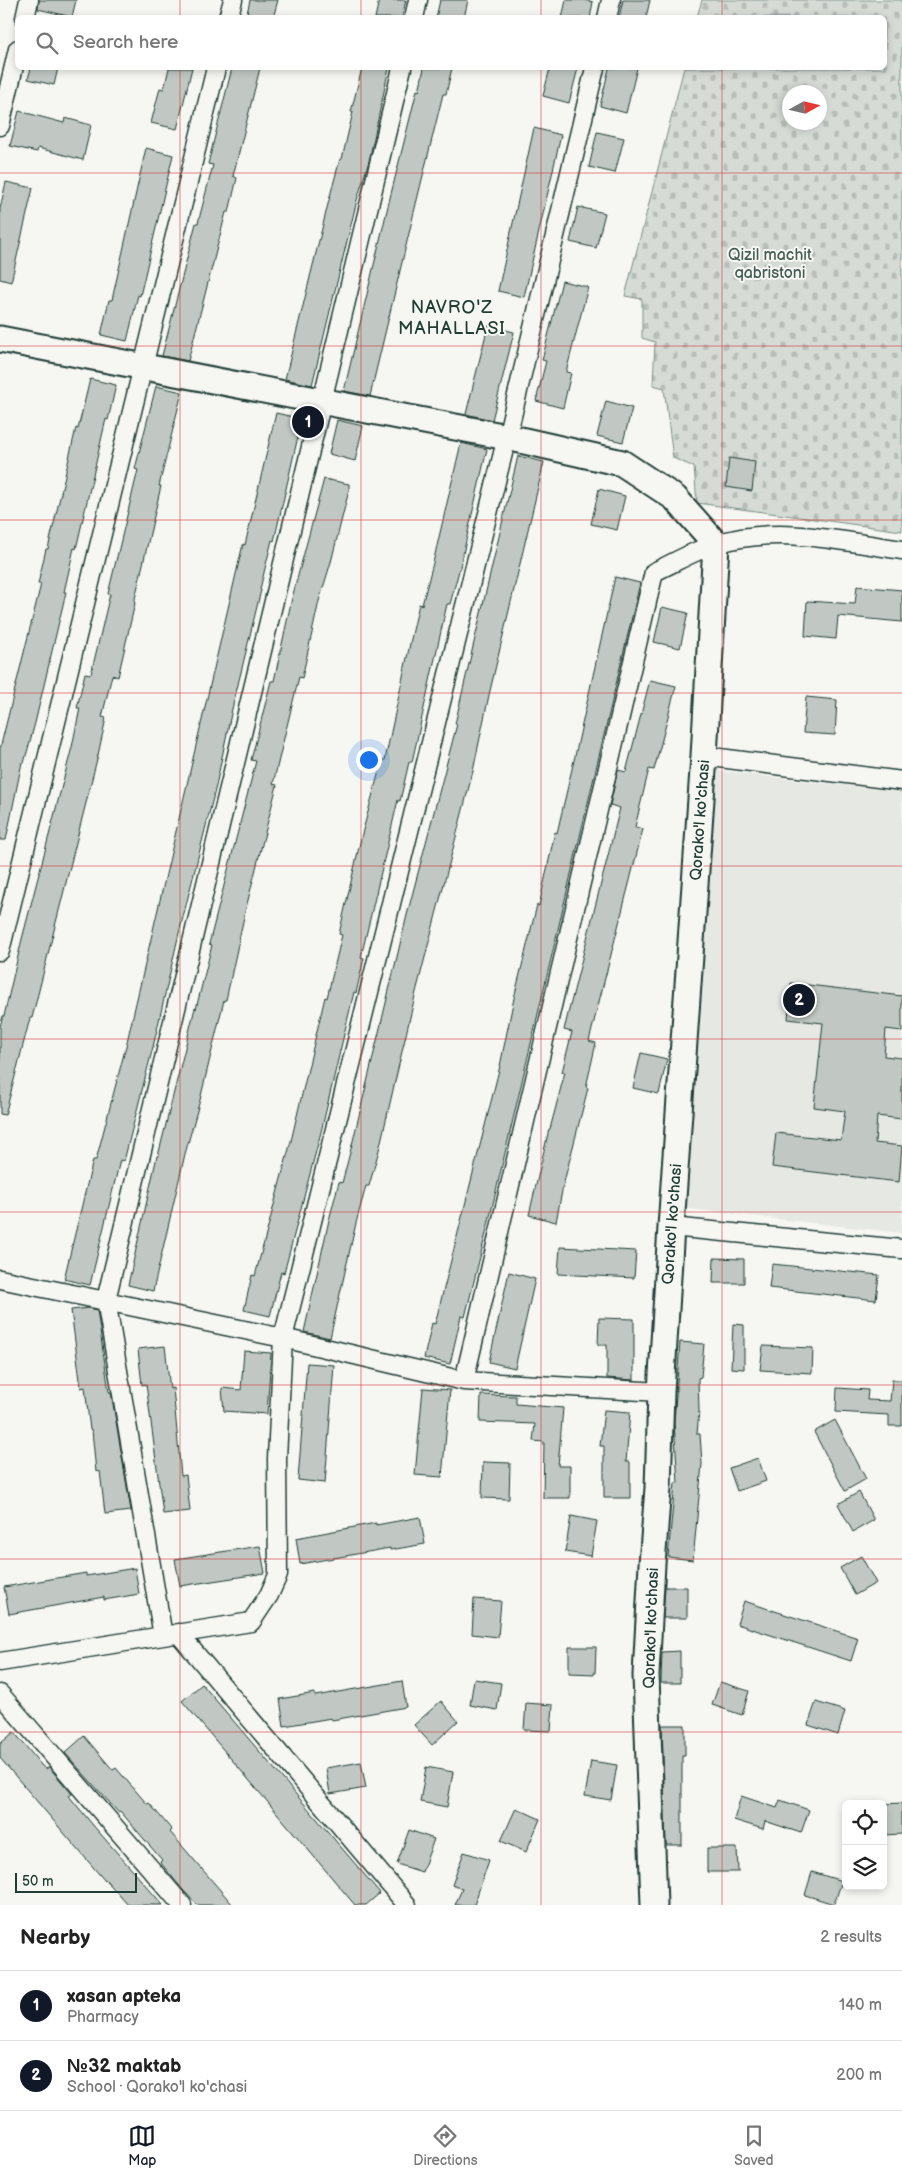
<!DOCTYPE html>
<meta charset="utf-8">
<style>
body{margin:0;font-family:"Balsamiq Sans",sans-serif;background:#f2f2f2;color:#222}
.controls{position:absolute;right:15px;bottom:15px;display:grid;overflow:hidden;border-radius:8px;box-shadow:0 2px 8px #0003}
.controls button{width:45px;height:45px;display:grid;place-items:center;padding:0;border:0;border-bottom:1px solid #e0e0e0;background:#fff;color:#222;font:25px sans-serif}
.compass{position:absolute;left:782px;top:85px;width:45px;height:45px;border-radius:50%;background:#fff;box-shadow:0 2px 8px #0003;rotate:82deg}
.scale{position:absolute;left:15px;bottom:12px;width:122px;box-sizing:border-box;padding-left:5px;border:2px solid #1f3d34;border-top:0;font-size:14px;line-height:18px;white-space:nowrap;color:#1f3d34;-webkit-text-stroke:4px #f6f6f2;paint-order:stroke}
.you{position:absolute;left:368px;top:759px;width:18px;height:18px;margin:-12px;border:4px solid #fff;border-radius:50%;background:#1a73e8;box-shadow:0 0 0 8px #1a73e833}
.badge{display:grid;place-items:center;width:32px;height:32px;border-radius:50%;background:#111827;color:#fff;font-size:16px;font-weight:700}
.pin{position:absolute;translate:-50% -50%;border:2px solid #fff;box-shadow:0 1px 5px #0006}
.list{margin:0;padding:0;list-style:none}
h2{display:flex;justify-content:space-between;align-items:center;height:65px;margin:0;padding:0 20px;font-size:21px}
h2 small{font-size:16px;font-weight:400;color:#767676}
.list li{display:grid;grid-template-columns:32px 1fr auto;gap:15px;align-items:center;box-sizing:border-box;height:70px;padding:0 20px;border-top:1px solid #e0e0e0}
.list b{display:block;font-size:19px;white-space:nowrap}
.list p{margin:0;font-size:16px;white-space:nowrap;color:#767676}
.list em{font-size:16px;font-style:normal;color:#767676}
.icon{flex:none;width:28px;height:28px;fill:none;stroke:currentColor;stroke-width:2;stroke-linecap:round;stroke-linejoin:round}
.map{position:relative;flex:none;width:902px;height:1905px;overflow:hidden}
.search{position:absolute;background:#fff;box-shadow:0 2px 8px #0003;left:15px;right:15px;top:15px;height:55px;display:flex;align-items:center;gap:12px;box-sizing:border-box;padding:0 18px;border-radius:8px;color:#767676;font-size:19px}
.sheet{height:205px;background:#fff}
nav{display:flex;justify-content:space-around;align-items:center;box-sizing:border-box;height:70px;border-top:1px solid #e0e0e0;background:#fff;font-size:14px;color:#767676}
nav a{display:grid;justify-items:center;gap:2px}
nav .on{color:#111827}
.map>svg:first-child{display:block}
.built{fill:#e6e8e4}
.cemetery{fill:url(#cemetery-stones);stroke:#7a8c85;fill-rule:evenodd}
.building{fill:#c1c8c3;stroke:#1f3d34}
.lines{fill:none;stroke-linecap:round;stroke-linejoin:round}
.street-casing{stroke:#1f3d34;stroke-width:21}
.secondary-casing{stroke:#1f3d34;stroke-width:29}
.street{stroke:#f6f6f2;stroke-width:18}
.secondary{stroke:#f6f6f2;stroke-width:25}
.grid{fill:none;stroke:#d62828;stroke-width:1;stroke-opacity:0.55}
.labels{text-anchor:middle;stroke-width:4;stroke-linejoin:round;paint-order:stroke}
.park-label{font-size:16px;fill:#445d54;stroke:#f6f6f2}
.street-label{font-size:16px;fill:#1f3d34;stroke:#f6f6f2}
.neighbourhood-label{font-size:18px;letter-spacing:1px;fill:#1f3d34;stroke:#f6f6f2}
</style>
<div class="map">
<svg width="902" height="1905" viewBox="0 0 902 1905">
<defs>
<pattern id="cemetery-stones" width="16" height="16" patternUnits="userSpaceOnUse" patternTransform="scale(1.25)"><rect width="16" height="16" fill="#d6dbd6"/><path d="M2 7V4a2 2 0 0 1 4 0v3zM10 15v-3a2 2 0 0 1 4 0v3z" fill="#b7bdb8"/></pattern>
</defs>
<rect width="100%" height="100%" fill="#f6f6f2"/>
<filter id="ink" filterUnits="userSpaceOnUse"><feTurbulence type="fractalNoise" baseFrequency=".02" numOctaves="2"/><feDisplacementMap in="SourceGraphic" scale="10" xChannelSelector="R" yChannelSelector="G"/><feConvolveMatrix kernelMatrix="1 2 1 2 8 2 1 2 1" color-interpolation-filters="sRGB"/></filter>
<g filter="url(#ink)">
<path class="built" d="M711,770L902,792V1233L681,1208Z"/>
<path class="cemetery" d="M702,0H902V531L697,503L694,467L673,458L664,388L653,385L655,342L642,338V299L625,296L684,68H884V18L697,17ZM790,92H820V122H790Z"/>
<path class="building" d="M39,0H76L72,17L38,9Z
M250,0H278L273,18H246Z
M379,0H406L402,18H375Z
M440,0H468L464,18H436Z
M566,0H584L593,2L590,18H562Z
M623,0H650L646,18H619Z
M31,68H58L54,85L28,79Z
M169,68H192L177,129L151,123L160,88L164,89Z
M232,68H260L233,176L237,178L229,212H226L188,361L162,356L196,223H198L213,165L208,164Z
M362,68H389L369,161L357,200L312,385L285,379L330,196L340,159H342L353,112H351Z
M424,68H452L446,94H443L415,208L370,396L344,391L388,206L417,90L419,91Z
M550,68H578L569,103L543,96Z
M609,68H637L626,113L600,106Z
M19,111L64,123L65,118L91,125L83,160L38,148L37,152L10,146Z
M534,128L561,135L524,297L498,291Z
M597,132L624,138L615,173L589,167Z
M146,148L173,155L140,296L138,295L127,341L101,335L109,300H112Z
M6,182L33,188L11,282L0,279V209Z
M578,207L605,213L596,248L570,242Z
M562,281L588,287L566,372L571,373L563,408L536,401L546,361L542,360Z
M488,326L514,332L492,420L466,414Z
M90,379L116,385L108,420L106,419L76,549L74,548L64,592H66L35,723L24,763L22,762L6,840H0V749L41,584H38L46,549H48L76,428L78,429Z
M156,386L182,392L159,486H161L134,603H135L118,677L112,675L102,717L106,718L98,755L32,1018H30L5,1115L0,1114V1026L3,1016H4L22,939L72,747L80,708H77L85,673L91,674L110,594H108L138,470L135,469Z
M606,401L632,408L623,442L597,436Z
M276,413L302,419L274,541L272,540L260,589L261,590L232,709L216,786L179,933L153,1047L124,1161L120,1160L90,1285L64,1279L93,1160H96L126,1046L243,544L245,545Z
M337,420L363,426L355,461L329,454Z
M461,443L487,449L460,567L450,604H447L412,762H409L400,801L398,800L361,957L364,958L356,993L354,992L321,1132L284,1273L281,1272L270,1316L244,1310L252,1275L255,1276L291,1141L325,997L327,998L342,935L339,934L362,834L382,760H385L411,639L419,604L422,605L433,563Z
M518,456L544,462L489,695L473,771L415,996L379,1150L369,1186H366L356,1223L330,1338L304,1332L329,1220L339,1182L342,1183L352,1145L407,915L457,724H455L464,685Z
M729,458L755,462L752,491L726,487Z
M324,479L349,484V490L331,562L319,601L302,678L299,677L285,734L273,784L277,785L245,912L226,1000H224L200,1100L185,1154L153,1291L128,1285L157,1156H158L195,1008L196,1009L212,945L209,944L256,761L251,760L260,725L271,681H274L292,598Z
M599,489L625,496L617,530L591,524Z
M615,577L640,583L487,1229L465,1317L461,1316L450,1364L424,1358L432,1323L435,1324L500,1066L514,998L537,905L539,906L555,832L557,833L575,756Z
M857,586L902,590V622L838,616L836,639L805,636L807,601L855,604Z
M662,607L688,613L680,648L654,642Z
M650,680L676,686L654,770L649,769L635,827L643,829L589,1041L596,1043L586,1087L588,1088L563,1186L556,1222L529,1215L549,1129H550L565,1072H562L572,1032L564,1030L620,808L610,805L618,770L626,772Z
M806,697L837,700L835,735L803,733Z
M791,983L902,996V1031L886,1029L884,1056L902,1058V1119L877,1116L875,1143L902,1146L899,1182L772,1167L776,1133L841,1140L845,1111L814,1107L823,1023L788,1019Z
M641,1053L667,1059L659,1094L633,1088Z
M560,1247L636,1251L634,1278L558,1274Z
M714,1258L744,1259V1283H713Z
M772,1264L879,1275L876,1300L769,1288Z
M509,1272L535,1279L515,1368L489,1362Z
M89,1308L97,1310L109,1392H111L131,1511L105,1514L100,1471L96,1472L92,1430H90L85,1387L81,1388L71,1310Z
M599,1318L634,1319V1380L607,1378V1345H598Z
M733,1324L744,1325V1369L731,1368Z
M680,1342L704,1344L701,1377L698,1378L699,1411L697,1434H700L702,1464L693,1560L668,1557L675,1483H678L674,1422Z
M165,1346L170,1389L173,1388L181,1476L186,1475L190,1511L163,1514L146,1384L142,1385L138,1349Z
M763,1346L813,1348L812,1373L760,1370Z
M244,1351L271,1353L267,1414L224,1411L222,1388L241,1390Z
M307,1363L334,1365L325,1483L298,1480Z
M892,1380H902V1426H889V1415L836,1412L837,1388L868,1390L867,1400L890,1401Z
M423,1388L450,1390L442,1477L415,1475Z
M481,1395L516,1396V1404L563,1408L558,1466H570V1498H543L544,1442L533,1441L535,1424L480,1422Z
M604,1410L630,1412L626,1462H630V1498H604V1446H600Z
M835,1420L866,1479L845,1491L814,1432Z
M758,1458L766,1481L737,1491L729,1468Z
M483,1462L510,1463L509,1499L482,1498Z
M859,1492L874,1520L853,1532L838,1504Z
M571,1516L597,1521L591,1556L565,1552Z
M420,1517L425,1544L390,1550V1548L300,1564L296,1538L376,1523V1525Z
M260,1546L265,1573L180,1586L175,1559Z
M861,1556L876,1583L855,1595L840,1568Z
M135,1568L139,1594L104,1600V1597L9,1614L4,1587L86,1573V1576Z
M665,1587H687V1618H663Z
M474,1599L501,1601L498,1637L472,1634Z
M744,1601L858,1638L851,1661L737,1624Z
M569,1647H596L595,1674L569,1673Z
M680,1651V1683H661L662,1652Z
M474,1679L501,1683L497,1710L470,1705Z
M402,1681L406,1707L332,1720L331,1718L284,1726L280,1699L315,1693V1696Z
M720,1682L749,1691L742,1715L712,1705Z
M202,1684L380,1893L366,1905H355L182,1701Z
M441,1701L458,1721L432,1745L414,1725Z
M816,1702L845,1711L838,1735L808,1725Z
M526,1703L553,1705L551,1731L524,1730Z
M662,1725H685V1756H682V1845H666Z
M14,1732L42,1766L46,1769L49,1767L72,1794L69,1796L97,1830L163,1905H128L106,1880L105,1881L0,1758V1744Z
M84,1736L113,1770L116,1768L147,1804L149,1803L172,1830L170,1832L233,1905H197L183,1890L160,1862L162,1860L120,1811L118,1812L65,1753Z
M591,1761L617,1765L611,1800L585,1796Z
M361,1762L366,1788L330,1794L326,1768Z
M426,1767L453,1772L447,1807L420,1802Z
M741,1796L777,1808L780,1800L809,1810L801,1833L765,1821L763,1829L734,1820Z
M902,1803V1834L883,1835V1804Z
M516,1808L540,1819L526,1852L501,1841Z
M409,1830L434,1839L422,1872L397,1864Z
M707,1848H737L738,1872H707Z
M464,1852L489,1860L474,1905H455L462,1889L452,1885Z
M812,1872L842,1881L834,1904L805,1895Z"/>
<g class="lines">
<g class="street-casing">
<path id="street" d="M25,18L29,0
M228,18L233,0
M414,18L418,0
M607,18L611,0
M0,126L18,49
M704,756L902,781
M0,951L216,68
M671,1227L902,1249
M0,1279L283,1338L464,1381L661,1392
M464,1381L654,572C674,563 695,550 716,544C777,525 841,541 902,550
M178,1633L407,1905
M163,1636L106,1300L402,68
M0,1662L251,1622L269,1595L278,1575L277,1458L283,1338L507,437L595,68
M0,1694L182,1905"/>
</g>
<g class="secondary-casing">
<path id="secondary" d="M0,339L507,437L622,463L675,498L716,544L704,756L671,1227L661,1392L658,1488L652,1564L646,1675L654,1905"/>
</g>
<use href="#street" class="street"/>
<use href="#secondary" class="secondary"/>
</g>
</g>
<path class="grid" d="M180,0V18M361,0V18M541,0V18M722,0V18M180,68V1905M361,68V1905M541,68V1905M722,68V1905M0,173H902M0,346H902M0,520H902M0,693H902M0,866H902M0,1039H902M0,1212H902M0,1385H902M0,1559H902M0,1732H902"/>
<g class="labels">
<g class="park-label">
<text x="770" y="260">Qizil machit<tspan x="770" dy="18">qabristoni</tspan></text>
</g>
<g class="street-label">
<text transform="translate(699 820) rotate(-86)" y="6">Qorako'l ko'chasi</text>
<text transform="translate(671 1224) rotate(-86)" y="6">Qorako'l ko'chasi</text>
<text transform="translate(650 1628) rotate(-88)" y="6">Qorako'l ko'chasi</text>
</g>
<g class="neighbourhood-label">
<text x="452" y="313">NAVRO'Z<tspan x="452" dy="21">MAHALLASI</tspan></text>
</g>
</g>
</svg>
<div class="controls">
<button><svg class="icon" aria-label="locate" viewBox="0 0 24 24"><circle cx="12" cy="12" r="6"/><path d="M12 2v4M12 18v4M2 12h4M18 12h4"/></svg></button>
<button><svg class="icon" aria-label="layers" viewBox="0 0 24 24"><path d="M12 4l9 5-9 5-9-5zM3 14l9 5 9-5"/></svg></button>
</div>
<svg class="compass" viewBox="-18 -18 36 36"><path d="M0-13l5 13h-10z" fill="#e53935"/><path d="M0 13l5-13h-10z" fill="#767676"/></svg>
<div class="scale">50 m</div>
<div class="you"></div>
<div class="pin badge" style="left:308px;top:422px">1</div>
<div class="pin badge" style="left:799px;top:1000px">2</div>
<div class="search"><svg class="icon" aria-label="search" viewBox="0 0 24 24"><circle cx="10" cy="10" r="6"/><path d="M15 15l6 6"/></svg>Search here</div>
</div>
<section class="sheet">
<h2>Nearby<small>2 results</small></h2>
<ul class="list">
<li><span class="badge">1</span><div><b>xasan apteka</b><p>Pharmacy</p></div><em>140 m</em></li>
<li><span class="badge">2</span><div><b>№32 maktab</b><p>School · Qorako'l ko'chasi</p></div><em>200 m</em></li>
</ul>
</section>
<nav>
<a class="on"><svg class="icon" aria-label="map" viewBox="0 0 24 24"><path d="M3 6l6-2 6 2 6-2v14l-6 2-6-2-6 2zM9 4v14M15 6v14"/></svg>Map</a>
<a><svg class="icon" aria-label="directions" viewBox="0 0 24 24"><path d="M12 3l9 9-9 9-9-9zM9 14v-3h6M13 9l2 2-2 2"/></svg>Directions</a>
<a><svg class="icon" aria-label="saved" viewBox="0 0 24 24"><path d="M7 4h10v16l-5-4-5 4z"/></svg>Saved</a>
</nav>
